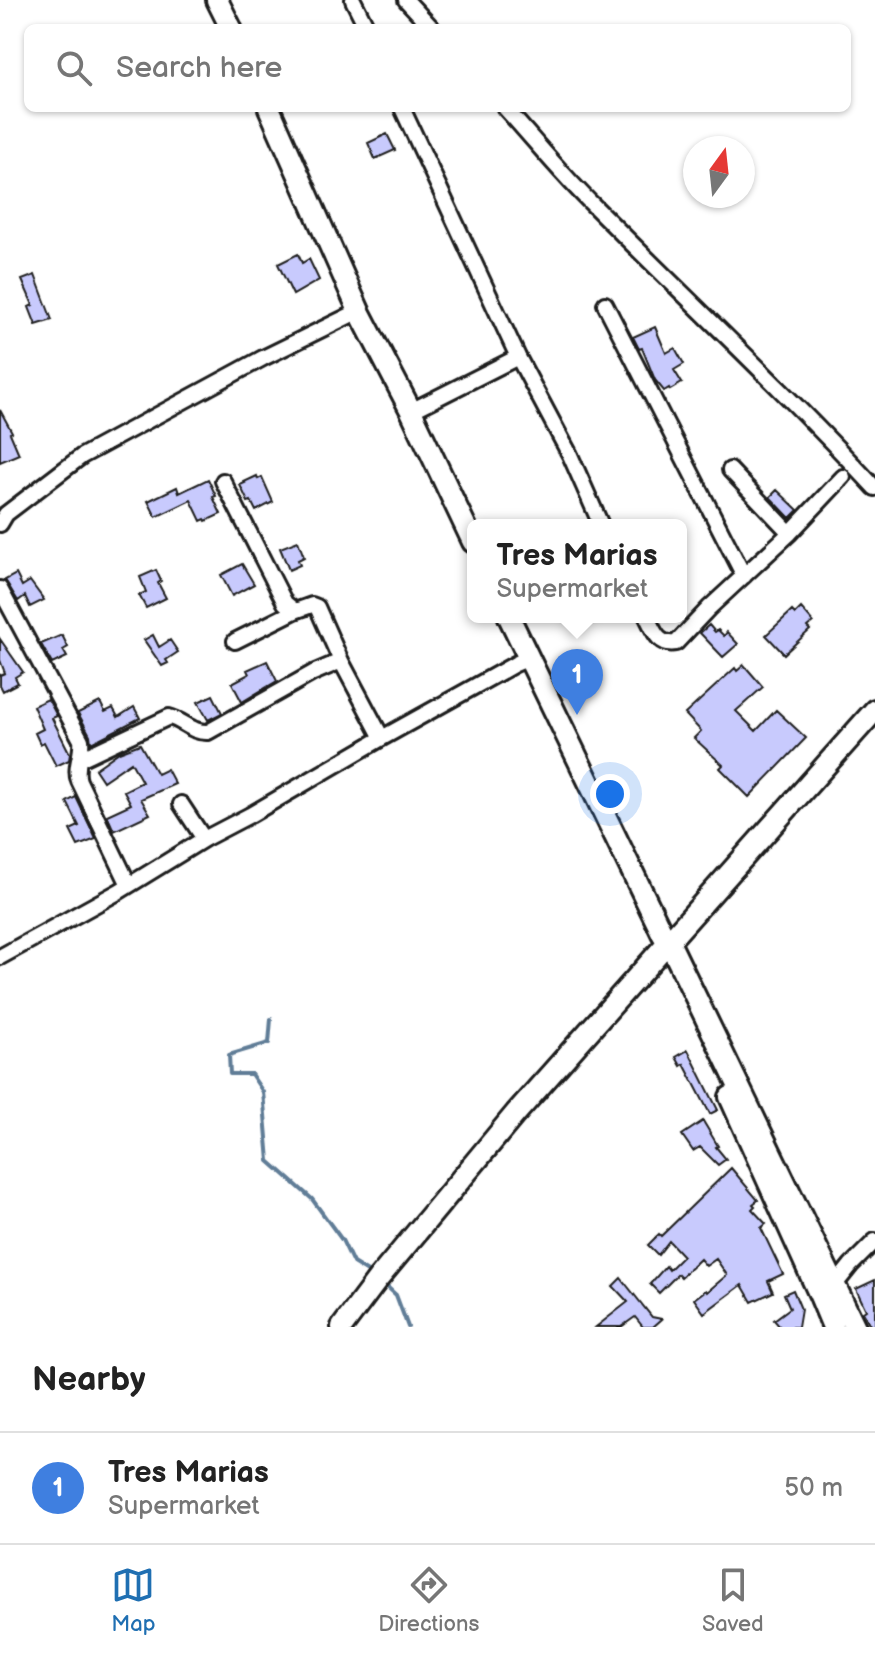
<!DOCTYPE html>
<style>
body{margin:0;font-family:"Balsamiq Sans",sans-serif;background:#f2f2f2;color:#222}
.compass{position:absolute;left:683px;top:136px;width:72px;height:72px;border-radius:50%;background:#fff;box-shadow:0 2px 6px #0004;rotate:15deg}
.you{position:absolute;left:610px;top:794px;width:28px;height:28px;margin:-20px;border:6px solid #fff;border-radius:50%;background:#1a73e8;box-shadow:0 0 0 12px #1a73e833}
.badge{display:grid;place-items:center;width:52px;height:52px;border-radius:50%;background:#1f6fb2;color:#fff;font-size:26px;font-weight:700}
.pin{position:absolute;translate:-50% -66px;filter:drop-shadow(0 2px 4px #0008)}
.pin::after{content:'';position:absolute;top:42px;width:28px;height:24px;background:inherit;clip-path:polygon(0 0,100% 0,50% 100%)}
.popup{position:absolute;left:467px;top:519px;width:220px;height:104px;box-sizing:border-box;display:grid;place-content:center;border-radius:12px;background:#fff;filter:drop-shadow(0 2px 6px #0005);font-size:26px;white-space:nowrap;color:#767676}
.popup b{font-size:30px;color:#222}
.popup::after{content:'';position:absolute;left:50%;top:100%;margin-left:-16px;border:16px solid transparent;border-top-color:#fff}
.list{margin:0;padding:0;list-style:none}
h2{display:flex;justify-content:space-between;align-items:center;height:104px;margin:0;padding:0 32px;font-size:34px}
h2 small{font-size:26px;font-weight:400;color:#767676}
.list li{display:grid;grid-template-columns:52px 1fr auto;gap:24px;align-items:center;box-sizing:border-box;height:112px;padding:0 32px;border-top:2px solid #e0e0e0}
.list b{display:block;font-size:30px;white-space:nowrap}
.list p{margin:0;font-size:26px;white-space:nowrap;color:#767676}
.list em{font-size:26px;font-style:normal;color:#767676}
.icon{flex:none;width:44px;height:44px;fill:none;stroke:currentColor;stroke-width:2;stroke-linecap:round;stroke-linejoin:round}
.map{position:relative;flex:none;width:875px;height:1327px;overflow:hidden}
.search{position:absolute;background:#fff;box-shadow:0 2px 6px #0004;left:24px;right:24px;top:24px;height:88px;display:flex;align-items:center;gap:20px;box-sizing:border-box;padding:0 28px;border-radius:12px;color:#767676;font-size:30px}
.sheet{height:216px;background:#fff}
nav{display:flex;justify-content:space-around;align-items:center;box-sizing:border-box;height:112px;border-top:2px solid #e0e0e0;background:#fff;font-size:22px;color:#767676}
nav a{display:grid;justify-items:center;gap:4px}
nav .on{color:#1f6fb2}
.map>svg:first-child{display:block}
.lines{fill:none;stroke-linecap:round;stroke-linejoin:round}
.stream{stroke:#617d97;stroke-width:4}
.building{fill:#c8cafd;stroke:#1c1c1c;stroke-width:2}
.street-casing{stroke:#1c1c1c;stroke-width:20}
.secondary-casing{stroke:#1c1c1c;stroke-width:26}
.street{stroke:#fff;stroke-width:14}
.secondary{stroke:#fff;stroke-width:20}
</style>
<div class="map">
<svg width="875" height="1327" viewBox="0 0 875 1327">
<rect width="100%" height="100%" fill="#fff"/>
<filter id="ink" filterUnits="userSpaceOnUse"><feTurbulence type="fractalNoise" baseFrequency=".0125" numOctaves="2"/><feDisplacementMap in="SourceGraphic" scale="16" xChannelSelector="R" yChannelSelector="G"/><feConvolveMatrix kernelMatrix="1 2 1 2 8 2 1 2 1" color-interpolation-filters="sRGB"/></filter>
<g filter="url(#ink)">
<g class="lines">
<path class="stream" d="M271,1019L269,1043L229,1055L230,1074H251L263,1092L269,1161L312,1199L342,1240L353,1263L374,1276
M384,1284L396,1295L408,1327"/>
</g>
<path class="building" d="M387,134L395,150L375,159L368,143Z
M298,254L302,263L309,259L319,280L293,295L278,264Z
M35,275L52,320L36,325L29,307L33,305L22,280Z
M655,327L666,353L675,348L684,364L674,370L682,383L670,390L669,388L664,391L655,380L642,348L639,349L633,337Z
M0,410L12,432L10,433L19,454L0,462Z
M257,476L258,479L262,477L273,502L256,511L251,501L248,502L240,485L245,483L244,482Z
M208,479L216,496L213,497L221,514L206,521L205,519L201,521L191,500L156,517L148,501L177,487L179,493Z
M777,490L798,510L790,518L770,497Z
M298,541L304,557L298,560L300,565L289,570L280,548Z
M242,564L254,584L232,596L221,575Z
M156,570L161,581L158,583L166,598L146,608L139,595L146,592L140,577Z
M16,574L22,586L30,581L44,600L30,607L25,596L18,601L5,580Z
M801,608L813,622L807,627L810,630L784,654L766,635L792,611L795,614Z
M709,625L715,632L718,630L724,636L727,632L738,644L723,657L700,633Z
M62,635L68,647L63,650L67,657L52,664L41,644Z
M153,635L159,647L170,640L178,652L166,660L168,663L162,666L144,640Z
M0,639L23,672L15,677L18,683L3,691L0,685V675L5,673L0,660Z
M267,661L277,681L242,702L232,683L249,674L247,670Z
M744,665L763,687L736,711L756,731L776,710L806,738L749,797L720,768L723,765L694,738L701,731L685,714L735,668L737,671Z
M213,695L222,713L208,720L198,702Z
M48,699L57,716L52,718L70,754L69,760L56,766L44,742L40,744L35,733L43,729L33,706Z
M100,702L105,712L113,708L118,717L134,707L140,718L91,743L90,735L78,713Z
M140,744L157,774L167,769L175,784L141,799L150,814L114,831L107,815L131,804L124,791L142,782L131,762L103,781L95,769L119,752Z
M76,797L96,839L78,846L70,830L79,826L67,802Z
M688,1050L718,1110L710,1114L684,1064L681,1066L676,1057Z
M703,1121L718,1146L716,1147L726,1159L718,1165L700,1147L693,1151L682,1135Z
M731,1168L758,1200L753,1204L755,1206L752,1209L766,1224L761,1228L783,1274L768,1281L773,1292L752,1302L742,1285L704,1313L694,1299L706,1290L707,1292L727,1275L716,1259L706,1266L700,1259L681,1277L678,1274L659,1293L650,1284L666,1266L669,1270L683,1256L669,1241L658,1255L648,1245L659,1234L661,1236Z
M621,1278L652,1317L662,1319L653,1327H643L635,1317L621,1327H596L628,1302L613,1286Z
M875,1280V1327H871L863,1312L866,1310L856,1289Z
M793,1290L801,1309L798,1327H780L774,1320L790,1308L784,1294Z"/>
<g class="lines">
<g class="street-casing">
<path id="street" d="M353,0L367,28
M406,0L432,28
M402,108L518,357L570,455L601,525
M505,108C535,141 563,176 595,207C689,301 785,391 875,488
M605,304L744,576
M411,411L518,357
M730,470L790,533
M223,481L285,603L295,611L312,605L317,607L341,661L382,738
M0,524L6,514L82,456L263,358L359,311
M0,589L81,740C83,754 74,767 79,781L129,885
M647,617C654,631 658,646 676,643L709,608L790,533L843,477
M235,641L295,611
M80,759L169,717C183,720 192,733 208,732L313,673L341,661
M181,804L204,839
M0,957L118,892L204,839L250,815L382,738L515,664L529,658
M835,1285L851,1265L875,1241"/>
</g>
<g class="secondary-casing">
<path id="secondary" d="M217,0L231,28
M269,108L359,311L411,411L473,542
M509,617L663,935L669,942L855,1327
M730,1097L821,1298L833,1327
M342,1327L378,1279L516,1113L875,710"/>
</g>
<use href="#street" class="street"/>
<use href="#secondary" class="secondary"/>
</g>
</g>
</svg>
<svg class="compass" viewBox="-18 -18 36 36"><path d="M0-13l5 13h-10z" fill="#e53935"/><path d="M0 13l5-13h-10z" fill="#767676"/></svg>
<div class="you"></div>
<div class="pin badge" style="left:577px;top:715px;background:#3f7fe0">1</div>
<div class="popup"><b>Tres Marias</b>Supermarket</div>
<div class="search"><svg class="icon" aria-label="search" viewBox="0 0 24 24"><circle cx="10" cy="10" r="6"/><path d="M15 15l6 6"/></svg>Search here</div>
</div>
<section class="sheet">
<h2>Nearby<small></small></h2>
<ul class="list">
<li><span class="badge" style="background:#3f7fe0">1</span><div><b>Tres Marias</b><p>Supermarket</p></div><em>50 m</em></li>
</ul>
</section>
<nav>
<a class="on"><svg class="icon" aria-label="map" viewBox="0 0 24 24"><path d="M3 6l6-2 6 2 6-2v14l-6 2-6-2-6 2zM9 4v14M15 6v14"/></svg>Map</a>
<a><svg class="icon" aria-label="directions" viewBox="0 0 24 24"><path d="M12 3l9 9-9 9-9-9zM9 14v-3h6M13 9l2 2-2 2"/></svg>Directions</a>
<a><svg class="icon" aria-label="saved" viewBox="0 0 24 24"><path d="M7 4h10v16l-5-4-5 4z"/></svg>Saved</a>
</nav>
